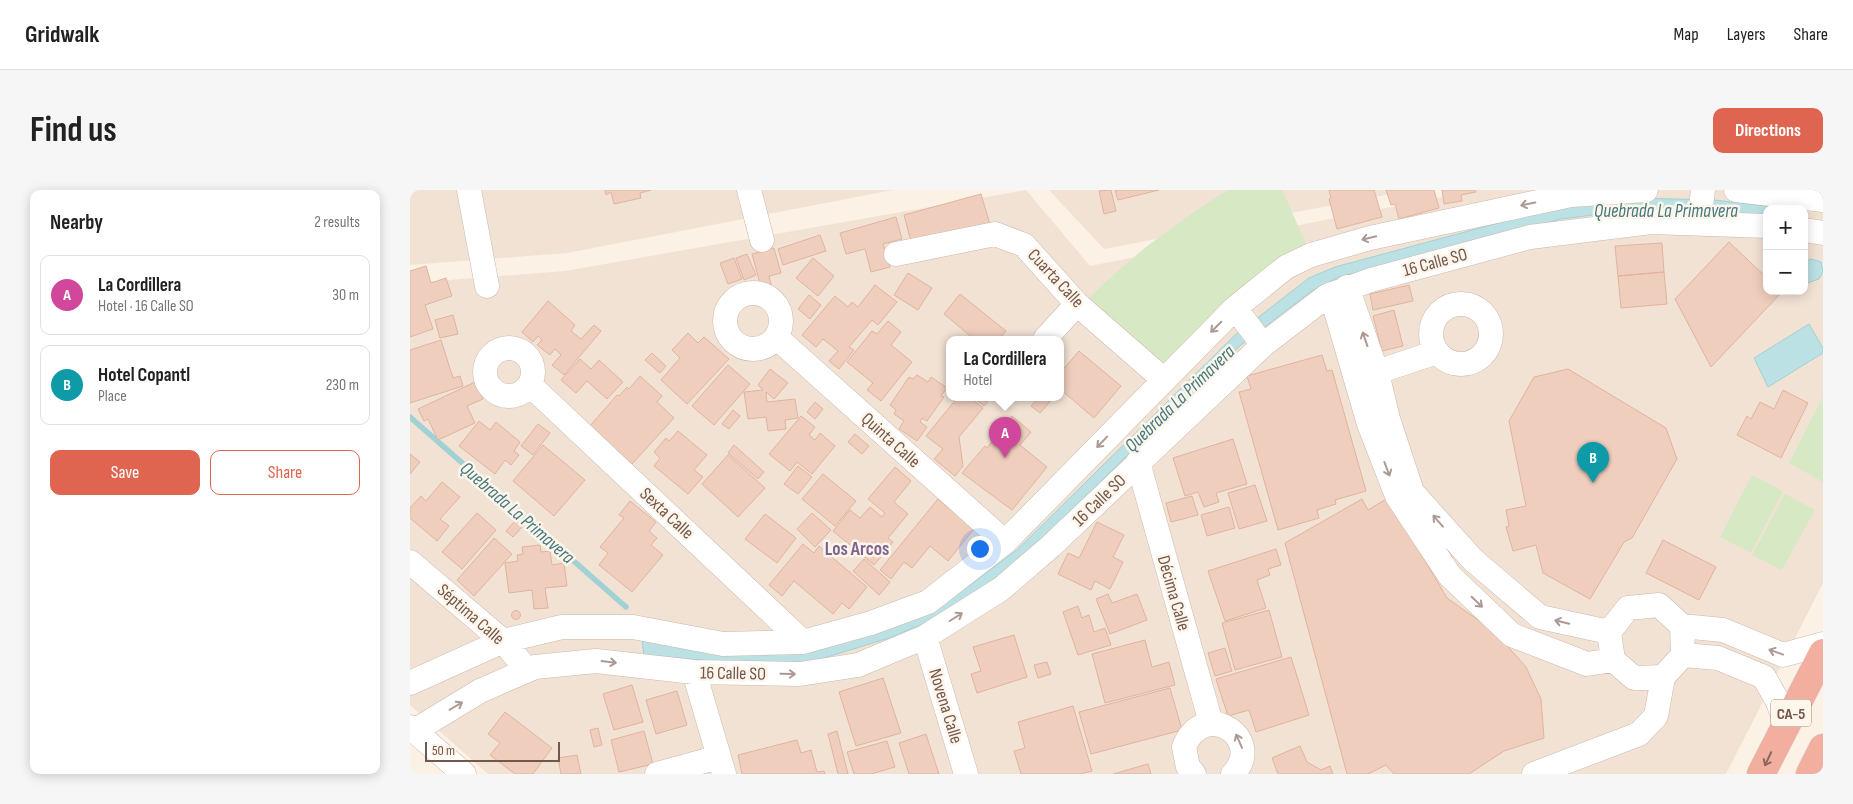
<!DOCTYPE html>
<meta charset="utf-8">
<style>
body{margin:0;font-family:"Sofia Sans Condensed",sans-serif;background:#f6f6f6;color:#222}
.controls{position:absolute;right:15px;top:15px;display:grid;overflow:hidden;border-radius:10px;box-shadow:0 2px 12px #0003}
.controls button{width:45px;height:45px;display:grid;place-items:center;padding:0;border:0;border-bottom:1px solid #e0e0e0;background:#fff;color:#222;font:25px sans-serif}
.scale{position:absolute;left:15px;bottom:12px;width:135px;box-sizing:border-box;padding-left:5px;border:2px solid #73574c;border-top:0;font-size:14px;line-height:18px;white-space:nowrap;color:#73574c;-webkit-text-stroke:4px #fef5eb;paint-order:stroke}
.you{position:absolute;left:569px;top:358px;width:18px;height:18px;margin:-12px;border:4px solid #fff;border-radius:50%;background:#1a73e8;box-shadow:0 0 0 8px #1a73e833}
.badge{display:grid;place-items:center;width:32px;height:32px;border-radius:50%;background:#df6550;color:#fff;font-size:16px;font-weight:700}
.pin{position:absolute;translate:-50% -41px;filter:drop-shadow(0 1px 2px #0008)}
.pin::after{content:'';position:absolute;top:26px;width:18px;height:15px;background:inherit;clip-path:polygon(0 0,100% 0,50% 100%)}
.popup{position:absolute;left:536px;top:146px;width:118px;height:65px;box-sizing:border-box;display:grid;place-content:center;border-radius:10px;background:#fff;filter:drop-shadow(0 1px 4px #0005);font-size:16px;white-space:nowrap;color:#767676}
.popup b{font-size:19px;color:#222}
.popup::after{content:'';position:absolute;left:50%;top:100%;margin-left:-10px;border:10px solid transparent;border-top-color:#fff}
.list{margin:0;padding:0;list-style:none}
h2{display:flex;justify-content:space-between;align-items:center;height:65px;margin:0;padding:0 20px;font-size:21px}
h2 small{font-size:16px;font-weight:400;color:#767676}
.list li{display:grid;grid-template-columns:32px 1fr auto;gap:15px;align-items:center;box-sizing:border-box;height:80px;margin:0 10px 10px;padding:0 10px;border:1px solid #e0e0e0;border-radius:10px}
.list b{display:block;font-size:19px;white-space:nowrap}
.list p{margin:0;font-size:16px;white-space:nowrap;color:#767676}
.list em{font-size:16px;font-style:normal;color:#767676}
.actions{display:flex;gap:10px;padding:15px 20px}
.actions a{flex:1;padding:11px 0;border:1px solid #df6550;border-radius:10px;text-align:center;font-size:18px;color:#df6550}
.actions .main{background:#df6550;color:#fff}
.map{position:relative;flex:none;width:1413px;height:584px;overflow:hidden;border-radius:10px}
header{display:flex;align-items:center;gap:30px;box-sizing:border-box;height:70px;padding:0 25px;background:#fff;border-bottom:1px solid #e0e0e0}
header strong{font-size:24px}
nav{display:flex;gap:28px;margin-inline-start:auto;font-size:18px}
.intro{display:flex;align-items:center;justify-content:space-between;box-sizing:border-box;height:120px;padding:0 30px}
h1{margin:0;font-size:35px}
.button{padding:12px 22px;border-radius:10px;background:#df6550;color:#fff;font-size:18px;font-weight:700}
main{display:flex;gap:30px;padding:0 30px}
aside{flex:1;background:#fff;border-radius:10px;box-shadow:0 2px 12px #0003}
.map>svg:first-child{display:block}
.residential{fill:#f2e2d4;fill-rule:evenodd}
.green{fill:#d6e8c4}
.water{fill:#bbe1e4;stroke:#a1d1d5}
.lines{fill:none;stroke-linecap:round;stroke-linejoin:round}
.stream{stroke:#a1d1d5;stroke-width:5.5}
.building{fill:#efcebe;stroke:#e1b39f}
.minor-casing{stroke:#ccb8ac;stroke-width:25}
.highway-casing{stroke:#d8d0cd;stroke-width:29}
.minor{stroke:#fff;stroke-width:24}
.highway{stroke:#f2ae9f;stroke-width:28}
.oneway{stroke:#ab9a94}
.oneway2{stroke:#8c685d}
.labels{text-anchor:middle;stroke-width:5;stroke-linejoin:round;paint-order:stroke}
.shield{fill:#fef5eb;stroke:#9d867c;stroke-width:1}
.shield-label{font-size:16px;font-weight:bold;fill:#73574c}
.street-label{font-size:18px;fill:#73574c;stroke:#fef5eb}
.water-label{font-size:19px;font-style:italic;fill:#43797f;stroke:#fef5eb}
.neighbourhood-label{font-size:19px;font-weight:bold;fill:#7d638f;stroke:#fef5eb}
</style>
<header>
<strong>Gridwalk</strong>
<nav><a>Map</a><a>Layers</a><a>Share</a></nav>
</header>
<div class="intro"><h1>Find us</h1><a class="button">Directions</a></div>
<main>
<aside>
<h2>Nearby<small>2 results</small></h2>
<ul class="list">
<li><span class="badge" style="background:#d1479c">A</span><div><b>La Cordillera</b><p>Hotel · 16 Calle SO</p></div><em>30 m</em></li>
<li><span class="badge" style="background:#0f9aa8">B</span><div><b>Hotel Copantl</b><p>Place</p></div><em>230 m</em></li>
</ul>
<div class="actions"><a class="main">Save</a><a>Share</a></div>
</aside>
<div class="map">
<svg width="1413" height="584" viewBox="0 0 1413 584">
<rect width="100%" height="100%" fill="#fbf1e5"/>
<path class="residential" d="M0,0H483L157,63L0,75Z
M616,0L680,76L1068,0H1413V393L1316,584H78L0,515V93L155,81ZM1357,19H1394V101H1357ZM540,149H650V207H540Z
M639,0H1001L694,59Z"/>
<path class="green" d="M818,0H872L901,65L764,185L678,109C721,66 767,32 818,0Z
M1413,207V292L1379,273Z
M1342,285L1373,301L1341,363L1310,347Z
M1375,304L1405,320L1372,380L1342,365Z"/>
<path class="water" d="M1225,8L1304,10L1384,19H1357V28L1306,22H1207L1151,29L929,87L902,101L831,155L613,367L539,423L479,448L401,472L346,475L234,465L232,451L344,464L475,438L536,413L608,359L824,146L899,88L925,77L1148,17Z
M1401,69L1411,72L1413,82L1409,89L1394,94V72Z
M1399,134L1413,158V163L1358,197L1344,168Z"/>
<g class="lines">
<path class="stream" d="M0,227L216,417"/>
</g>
<path class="building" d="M195,0H241L230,3L231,8L204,14L201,2L196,5Z
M701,0L706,21L694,24L689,1Z
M705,0H749L708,10Z
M919,0H964L972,27L927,39L919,9L921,8Z
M976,0H1024L1029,18L989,29L985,14L981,15Z
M1032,0H1065L1066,2L1051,5L1052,11L1034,14Z
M571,4L581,38L503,59L494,25Z
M486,27L492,49L473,54L480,77L461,82L455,59L436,64L430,43Z
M410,45L416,61L373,75L368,59Z
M1319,52L1357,88V101L1372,102L1301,177L1265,109Z
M1252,53L1254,82L1208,86L1205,56Z
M364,58L371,83L359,86L362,98L352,101L342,64Z
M337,64L346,85L334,90L326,68Z
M324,68L332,89L318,94L310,73Z
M403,68L424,86L408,106L386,88Z
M16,76L21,93L36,88L42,106L15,115L23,139L0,147V81Z
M1254,82L1257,114L1211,118L1208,86Z
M498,83L522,98L508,120L484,105Z
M465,95L487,112L468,135L462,130L439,157L444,160L429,179L419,171L428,161L413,149L406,157L392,145L425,106L438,117L442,112L448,117Z
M999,95L1003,111L963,120L960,104Z
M550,104L596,141L589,149H564L534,124Z
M399,105L411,115L400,129L388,119Z
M138,111L165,135L161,141L171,149L184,135L191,141L154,185L142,175L151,165L145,159L140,165L127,155L132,150L128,146L123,152L112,142Z
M984,120L993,156L972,161L963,126Z
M43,125L48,144L30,148L25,130Z
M478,131L491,142L481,155L502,172L471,211L457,200L463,193L437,172L462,141L467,144Z
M278,143L288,153L294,147L319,169L277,214L251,190L270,168L262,160Z
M31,150L43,188L50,186L53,196L0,213V160Z
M669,161L711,196L684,228L650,199V183Z
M242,163L256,176L250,183L235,170Z
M912,165L917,181L922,180L956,301L925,310L926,314L907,320L909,328L868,340L829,202L841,199L837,186Z
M170,169L181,179L189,170L213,192L197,209L177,191L166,203L151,190Z
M318,175L340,194L304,235L282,216Z
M360,179L378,193L364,209L356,202L357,212L385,209L388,228L375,230L376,239L358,241L356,227L338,229L334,202L353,200L348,195Z
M1158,179L1256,238L1267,269L1222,348L1214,352L1180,409L1133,383L1126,355L1103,361L1096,337L1099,336L1096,320L1116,316L1099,231L1124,187Z
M507,185L518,192L521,187L537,198L531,206L534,207L517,231L512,228L510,232L517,237L507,251L489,239L494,231L484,224L486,220L480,215L499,187L503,189Z
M230,186L252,206L247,212L264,228L222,274L179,237L207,205L209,206L217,197L219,199Z
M65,192L73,209L57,216L65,233L28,250L18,229L14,231L8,219Z
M1373,200L1398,213L1371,268L1327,245L1337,226L1341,229L1350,212L1364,219Z
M548,207H559L573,218L549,247L553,276L545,286L524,269L533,259L516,246Z
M563,207H581L574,216Z
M629,207H644L630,223L621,216Z
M405,212L413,219L405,229L397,222Z
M323,220L330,226L319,239L312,234Z
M391,226L405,237L399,245L405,250L410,243L425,256L402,284L387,272L380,281L359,264Z
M602,226L621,242L610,255L637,277L602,320L552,283L575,256L577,258Z
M69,231L80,240L86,232L110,252L104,261L109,265L101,275L95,270L85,284L49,256Z
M128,234L140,243L123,265L111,256Z
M268,241L297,265L284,280L293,287L278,304L244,276L250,268L244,262L256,248L259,251Z
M445,244L459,256L452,264L438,252Z
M823,249L837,294L806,303L809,312L794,317L788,302L775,306L763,268Z
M133,255L175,290L144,326L103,291Z
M324,255L354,282L348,289L318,263Z
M0,264L10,272L0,284Z
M318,265L355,298L328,327L292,294Z
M388,276L402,287L388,304L374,294Z
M485,277L501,291L484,312L498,324L478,348L483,352L464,375L423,341L440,320L450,328L460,317L472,327L475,323L458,309Z
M413,284L446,311L425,336L392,309Z
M32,292L50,307L30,329L39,336L27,351L0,328V318L11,306L16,311Z
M845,295L857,331L829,339L818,303Z
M782,306L788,325L761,332L756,313Z
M978,308L1037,408L1085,442L1116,477L1131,509L1134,548L1094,561L1059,584H984L976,575L958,584H937L875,353L952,309L958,320Z
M528,309L564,339L538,371L520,356L502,378L494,372L481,389L470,380Z
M220,311L246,332L239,341L247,348L241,355L253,365L222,402L189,375L198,363L190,357L214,328L209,325Z
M819,317L825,338L797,346L791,325Z
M67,323L86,340L52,379L32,362Z
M402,323L421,340L405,357L387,339Z
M355,324L386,348L367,373L335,349Z
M106,330L113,336L103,347L96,341Z
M687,332L714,345L703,367L713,372L700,399L685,391L681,400L648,384L658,363L669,368Z
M84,348L102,364L64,406L47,390Z
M1253,350L1306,377L1289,410L1236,383Z
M393,354L404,363L409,356L457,397L439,419L432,413L423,424L384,391L372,406L359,395Z
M130,355L131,362L140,361L142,375L154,373L157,396L135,398L138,418L124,419L122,400L99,403L95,373L108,371L107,365L113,364L112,357Z
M866,359L871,375L858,379L860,385L847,390L856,418L815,431L798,381Z
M454,369L480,392L469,405L443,381Z
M698,404L702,413L727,404L737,430L700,444L686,409Z
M668,416L672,428L679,425L684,442L695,438L701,455L668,465L653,422Z
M859,420L872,467L825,480L812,433Z
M101.5 425a4.5 4.5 0 1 1 9 0a4.5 4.5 0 1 1-9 0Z
M604,445L617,487L567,503L561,484L571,481L563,457Z
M735,450L742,477L759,472L765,495L695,513L682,464Z
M815,458L822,481L805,486L798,463Z
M881,467L899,525L846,542L839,520L818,526L806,489Z
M637,472L641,484L628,488L624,475Z
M473,488L491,543L446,556L429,502Z
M222,495L233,532L204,540L193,504Z
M760,498L772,540L681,564L669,522Z
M267,501L277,535L246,544L236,510Z
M663,516L682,581L670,584H611L604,561L615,558L608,532Z
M95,522L142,558L123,584H105L80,565L90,553L78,544Z
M188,538L192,555L184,557L180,540Z
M234,541L243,574L209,582L201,550Z
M427,541L438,584H428L418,544Z
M516,544L529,584H499L489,553Z
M387,550L391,563L401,560L407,582L414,581L415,584H332L328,565Z
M477,551L485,577L461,584H444L437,562Z
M890,556L897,572L911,580L920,576L923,584H868L862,568Z
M167,565L171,584H151L148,568Z
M738,574L741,584H703Z"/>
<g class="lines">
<g class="minor-casing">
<path id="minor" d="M59,0L77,96
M339,0L352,50
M1326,0L1413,10
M1289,33L1293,0
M1394,40L1413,43
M486,64L585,44L614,55L667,114L753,189
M937,97L967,183L978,229L1002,302L1063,370L1130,427L1199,442
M315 131a28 28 0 1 1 56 0a28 28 0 1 1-56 0Z
M921,104L959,234L987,306L1040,386L1102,445L1177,474L1203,470
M1021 144a30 30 0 1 1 60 0a30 30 0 1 1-60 0Z
M825,118L853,155
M366,147L595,352
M635,149L667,114
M75 182a24 24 0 1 1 48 0a24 24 0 1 1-48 0Z
M952,187L1027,162
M120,195L393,452
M728,272L801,533
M0,372L93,451L117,480
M1249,415L1272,436L1273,465L1253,487L1224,488L1203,470L1199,442L1218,418Z
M1272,436L1313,440L1373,465L1413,454
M515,447L556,584
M1273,465L1308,468L1354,487L1367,510L1376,533
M284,482L314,584
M0,493L93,451L152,437H223L313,454L393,452L461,433L518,412L595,352L825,118L876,77L901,65L960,48L1161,5L1236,0
M0,537L54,584
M4,541L70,501L125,477L186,471L284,482L390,484L448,475L515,447L591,399L641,356L853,155L917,106L961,90L1120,47L1241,32L1357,36
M247,584L309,567
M784,584L778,577L774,557C794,507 856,549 823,584
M1124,584L1229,544L1246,526L1253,487"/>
</g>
<g class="highway-casing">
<path id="highway" d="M1351,584L1413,463
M1400,584L1413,558"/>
</g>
<use href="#minor" class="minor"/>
<use href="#highway" class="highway"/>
</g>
<defs><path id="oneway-shaft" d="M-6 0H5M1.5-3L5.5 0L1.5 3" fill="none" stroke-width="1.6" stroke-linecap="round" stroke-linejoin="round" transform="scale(1.25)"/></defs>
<g class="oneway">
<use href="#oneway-shaft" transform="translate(1118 14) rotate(168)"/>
<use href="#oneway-shaft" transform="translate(959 48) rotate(166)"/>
<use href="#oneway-shaft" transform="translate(806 137) rotate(135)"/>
<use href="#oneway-shaft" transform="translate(955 149) rotate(-109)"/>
<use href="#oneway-shaft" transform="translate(692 252) rotate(134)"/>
<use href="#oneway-shaft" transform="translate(977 279) rotate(69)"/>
<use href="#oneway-shaft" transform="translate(1028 331) rotate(-131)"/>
<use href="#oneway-shaft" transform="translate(1067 412) rotate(44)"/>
<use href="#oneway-shaft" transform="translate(546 427) rotate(-32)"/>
<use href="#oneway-shaft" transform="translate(1152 432) rotate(-167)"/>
<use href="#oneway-shaft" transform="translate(1366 462) rotate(-160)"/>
<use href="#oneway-shaft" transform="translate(199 472) rotate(7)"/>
<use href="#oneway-shaft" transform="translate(378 484) rotate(1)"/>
<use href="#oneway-shaft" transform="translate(46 516) rotate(-30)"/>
<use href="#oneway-shaft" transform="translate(829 551) rotate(-114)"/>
</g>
<use class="oneway2" href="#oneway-shaft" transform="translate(1358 569) rotate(115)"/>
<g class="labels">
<rect class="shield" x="1361" y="509.5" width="40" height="27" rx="4"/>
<g class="shield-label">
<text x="1381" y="529">CA-5</text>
</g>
<g class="street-label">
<text transform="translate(1025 72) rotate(-15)" y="6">16 Calle SO</text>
<text transform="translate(646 88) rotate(47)" y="6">Cuarta Calle</text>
<text transform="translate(481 250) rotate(42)" y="6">Quinta Calle</text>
<text transform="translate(689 310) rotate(-44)" y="6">16 Calle SO</text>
<text transform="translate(257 323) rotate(43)" y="6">Sexta Calle</text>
<text transform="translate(764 403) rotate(74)" y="6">Décima Calle</text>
<text transform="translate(61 424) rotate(41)" y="6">Séptima Calle</text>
<text transform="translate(323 483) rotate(1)" y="6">16 Calle SO</text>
<text transform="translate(536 516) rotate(73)" y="6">Novena Calle</text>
</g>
<g class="water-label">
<text x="1256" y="27">Quebrada La Primavera</text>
<text transform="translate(769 208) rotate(-44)" y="7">Quebrada La Primavera</text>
<text transform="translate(108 322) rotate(41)" y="7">Quebrada La Primavera</text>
</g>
<g class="neighbourhood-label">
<text x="447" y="365">Los Arcos</text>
</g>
</g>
</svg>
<div class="controls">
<button>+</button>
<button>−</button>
</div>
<div class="scale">50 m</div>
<div class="you"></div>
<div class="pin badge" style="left:595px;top:268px;background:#d1479c">A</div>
<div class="popup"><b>La Cordillera</b>Hotel</div>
<div class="pin badge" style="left:1183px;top:293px;background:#0f9aa8">B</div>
</div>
</main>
